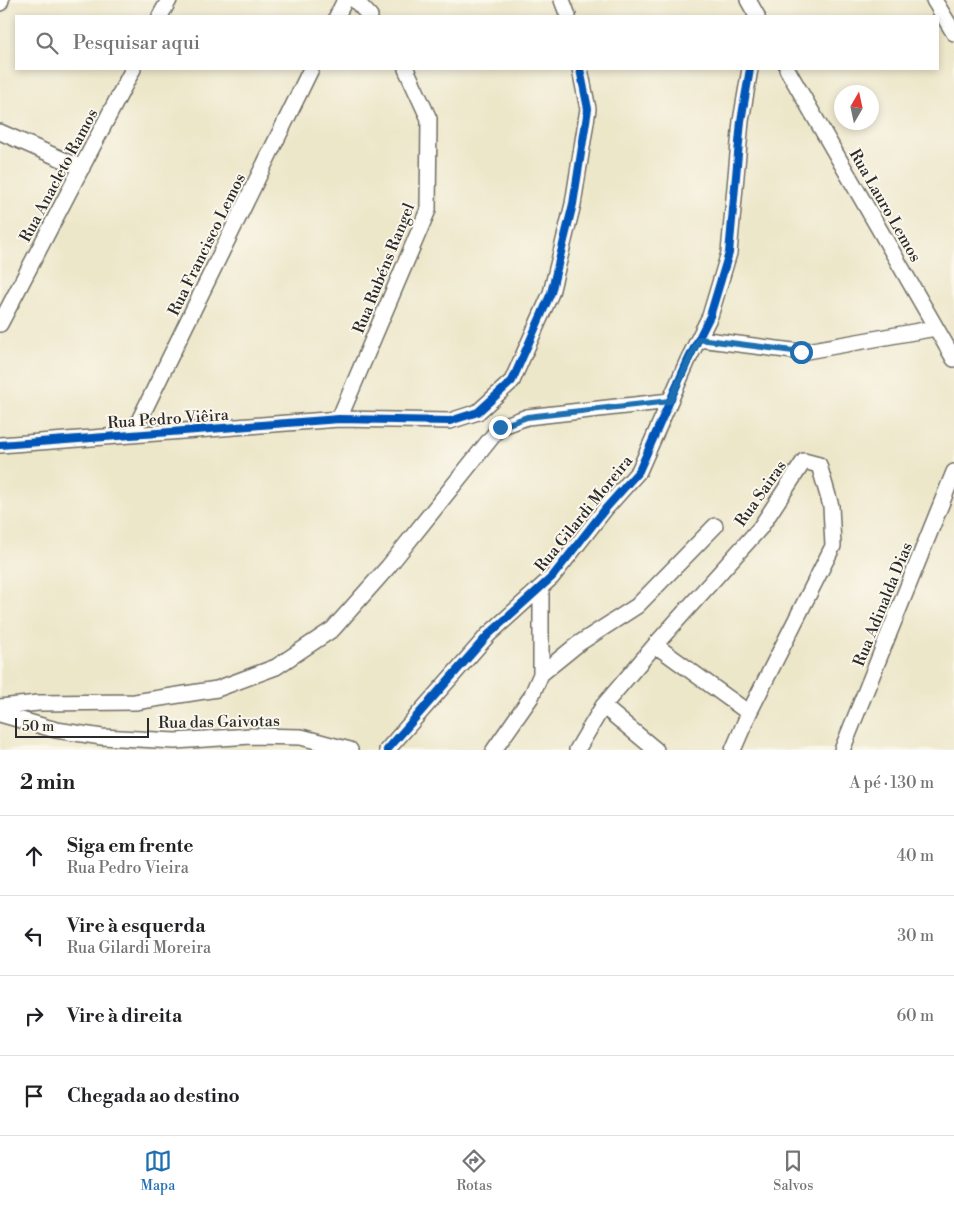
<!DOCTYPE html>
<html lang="pt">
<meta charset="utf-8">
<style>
body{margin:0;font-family:"Libre Bodoni",serif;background:#f6f6f6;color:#202124}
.compass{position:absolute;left:834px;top:85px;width:45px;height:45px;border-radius:50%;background:#fff;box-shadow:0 2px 8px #0003;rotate:9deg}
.scale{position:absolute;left:15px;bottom:12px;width:134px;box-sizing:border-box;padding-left:5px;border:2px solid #2b2b2b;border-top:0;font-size:14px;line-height:18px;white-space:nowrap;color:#2b2b2b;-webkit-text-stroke:4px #fbf7ec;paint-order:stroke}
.stop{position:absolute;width:15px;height:15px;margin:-11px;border:4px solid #1f6fb2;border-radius:50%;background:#fff}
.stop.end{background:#1f6fb2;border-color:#fff;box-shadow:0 1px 5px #0008}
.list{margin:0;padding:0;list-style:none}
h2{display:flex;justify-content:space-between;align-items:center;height:65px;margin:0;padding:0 20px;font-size:21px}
h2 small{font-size:16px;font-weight:400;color:#757577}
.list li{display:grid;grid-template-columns:32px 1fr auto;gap:15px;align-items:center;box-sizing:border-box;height:80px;padding:0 20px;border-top:1px solid #e0e0e0}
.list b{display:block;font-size:19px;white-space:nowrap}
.list p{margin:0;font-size:16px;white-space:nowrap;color:#757577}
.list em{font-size:16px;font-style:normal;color:#757577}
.icon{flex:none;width:28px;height:28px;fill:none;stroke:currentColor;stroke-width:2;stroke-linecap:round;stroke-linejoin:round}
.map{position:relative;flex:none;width:954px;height:750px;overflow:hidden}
.search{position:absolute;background:#fff;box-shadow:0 2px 8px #0003;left:15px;right:15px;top:15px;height:55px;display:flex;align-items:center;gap:12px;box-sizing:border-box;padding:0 18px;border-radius:0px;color:#757577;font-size:19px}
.sheet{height:385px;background:#fff}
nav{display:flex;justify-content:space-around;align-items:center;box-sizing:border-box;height:70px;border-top:1px solid #e0e0e0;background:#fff;font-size:14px;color:#757577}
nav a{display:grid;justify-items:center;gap:2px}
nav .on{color:#1f6fb2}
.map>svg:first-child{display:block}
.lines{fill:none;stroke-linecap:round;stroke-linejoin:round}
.street-casing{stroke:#6f6d63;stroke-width:18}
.street{stroke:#fff;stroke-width:15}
.cycleway-casing{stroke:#fbf7ec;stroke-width:11}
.cycleway{stroke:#0057b8;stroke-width:8}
.route{stroke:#1f6fb2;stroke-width:6}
.labels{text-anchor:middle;stroke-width:4;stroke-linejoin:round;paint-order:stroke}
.street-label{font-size:16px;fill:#2b2b2b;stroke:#fbf7ec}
</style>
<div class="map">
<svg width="954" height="750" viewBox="0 0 954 750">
<rect width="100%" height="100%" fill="#fbf7ec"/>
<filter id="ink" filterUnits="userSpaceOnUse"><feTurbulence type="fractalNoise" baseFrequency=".02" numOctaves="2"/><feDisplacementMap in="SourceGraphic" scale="10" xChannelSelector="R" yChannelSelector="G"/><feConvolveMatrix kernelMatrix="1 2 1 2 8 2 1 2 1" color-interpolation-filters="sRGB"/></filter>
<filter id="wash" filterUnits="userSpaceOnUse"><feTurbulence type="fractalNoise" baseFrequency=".0096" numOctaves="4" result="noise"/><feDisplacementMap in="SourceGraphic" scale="20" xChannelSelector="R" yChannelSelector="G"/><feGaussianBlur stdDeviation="1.12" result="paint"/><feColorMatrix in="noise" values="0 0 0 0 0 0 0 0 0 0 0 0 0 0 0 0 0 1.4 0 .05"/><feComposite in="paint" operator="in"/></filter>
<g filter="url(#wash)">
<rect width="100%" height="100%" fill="#ede7ca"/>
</g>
<g filter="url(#ink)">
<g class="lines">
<g class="street-casing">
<path id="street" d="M355,0L370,16
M562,0L568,16
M748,0L757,16
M934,0L954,33
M0,3L1,0
M160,16L169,0
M337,16L345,0
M787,69L954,359
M0,132L82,168
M0,324L133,69
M699,339L801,352L936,328
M339,419L428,210L429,119L406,69
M132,435L311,69
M0,445L339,419L450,421L478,412L512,381L551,293L573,204L588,109L580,69
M655,645L749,713
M541,674L578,644L637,606L715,526
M603,706L656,750
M0,707L38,703L135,702L217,689L276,667L333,629L388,567L500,427L527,417L670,401
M0,714L56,730L102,737L175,741L251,736L301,737L350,750
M387,750L488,635L552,577L606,508L639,471L688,360L710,316L729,253L741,121L750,69
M494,750L531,697L541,674V587
M577,750L603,706L655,645L760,528L804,461L819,465L831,506L833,546L749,713L733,750
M842,750L954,472"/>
</g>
<use href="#street" class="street"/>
<g class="cycleway-casing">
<path id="cycleway" d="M0,445L339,419L450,421L478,412L512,381L551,293L573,204L588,109L580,69
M387,750L488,635L552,577L606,508L639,471L688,360L710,316L729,253L741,121L750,69"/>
</g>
<use href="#cycleway" class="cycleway"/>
</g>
</g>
<g class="lines" filter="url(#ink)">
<path class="route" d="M500,427L527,417L670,401L699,339L801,352"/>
</g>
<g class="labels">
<g class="street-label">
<text transform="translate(58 175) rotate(-62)" y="6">Rua Anacleto Ramos</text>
<text transform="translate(886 205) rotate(60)" y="6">Rua Lauro Lemos</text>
<text transform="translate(206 244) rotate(-64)" y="6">Rua Francisco Lemos</text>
<text transform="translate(383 268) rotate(-68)" y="6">Rua Rubéns Rangel</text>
<text transform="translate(168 418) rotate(-4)" y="6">Rua Pedro Viêira</text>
<text transform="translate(760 493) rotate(-55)" y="6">Rua Sairas</text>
<text transform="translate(583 513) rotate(-51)" y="6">Rua Gilardi Moreira</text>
<text transform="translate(882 604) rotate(-68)" y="6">Rua Adinalda Dias</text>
<text transform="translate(219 721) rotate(-1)" y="6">Rua das Gaivotas</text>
</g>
</g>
</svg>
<svg class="compass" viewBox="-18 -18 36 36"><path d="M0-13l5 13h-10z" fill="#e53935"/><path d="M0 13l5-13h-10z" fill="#757577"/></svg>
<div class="scale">50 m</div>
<div class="stop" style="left:801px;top:352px"></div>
<div class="stop end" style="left:500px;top:427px"></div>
<div class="search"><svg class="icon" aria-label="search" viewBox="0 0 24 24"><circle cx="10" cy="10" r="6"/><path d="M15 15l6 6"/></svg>Pesquisar aqui</div>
</div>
<section class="sheet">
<h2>2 min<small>A pé · 130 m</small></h2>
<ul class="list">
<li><svg class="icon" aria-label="ahead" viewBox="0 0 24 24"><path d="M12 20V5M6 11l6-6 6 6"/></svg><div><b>Siga em frente</b><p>Rua Pedro Vieira</p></div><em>40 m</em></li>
<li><svg class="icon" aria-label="left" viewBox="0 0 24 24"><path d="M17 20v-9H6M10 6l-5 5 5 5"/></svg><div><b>Vire à esquerda</b><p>Rua Gilardi Moreira</p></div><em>30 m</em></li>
<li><svg class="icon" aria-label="right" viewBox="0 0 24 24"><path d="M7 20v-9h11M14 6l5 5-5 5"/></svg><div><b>Vire à direita</b></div><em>60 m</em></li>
<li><svg class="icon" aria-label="arrive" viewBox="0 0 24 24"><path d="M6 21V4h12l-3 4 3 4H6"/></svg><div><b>Chegada ao destino</b></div></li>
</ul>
</section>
<nav>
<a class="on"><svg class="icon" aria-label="map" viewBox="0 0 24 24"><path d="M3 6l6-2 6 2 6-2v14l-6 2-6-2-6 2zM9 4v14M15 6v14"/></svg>Mapa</a>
<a><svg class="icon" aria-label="directions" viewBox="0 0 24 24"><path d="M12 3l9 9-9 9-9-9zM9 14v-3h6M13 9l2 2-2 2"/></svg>Rotas</a>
<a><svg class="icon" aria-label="saved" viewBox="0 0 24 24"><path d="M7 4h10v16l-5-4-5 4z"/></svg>Salvos</a>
</nav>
